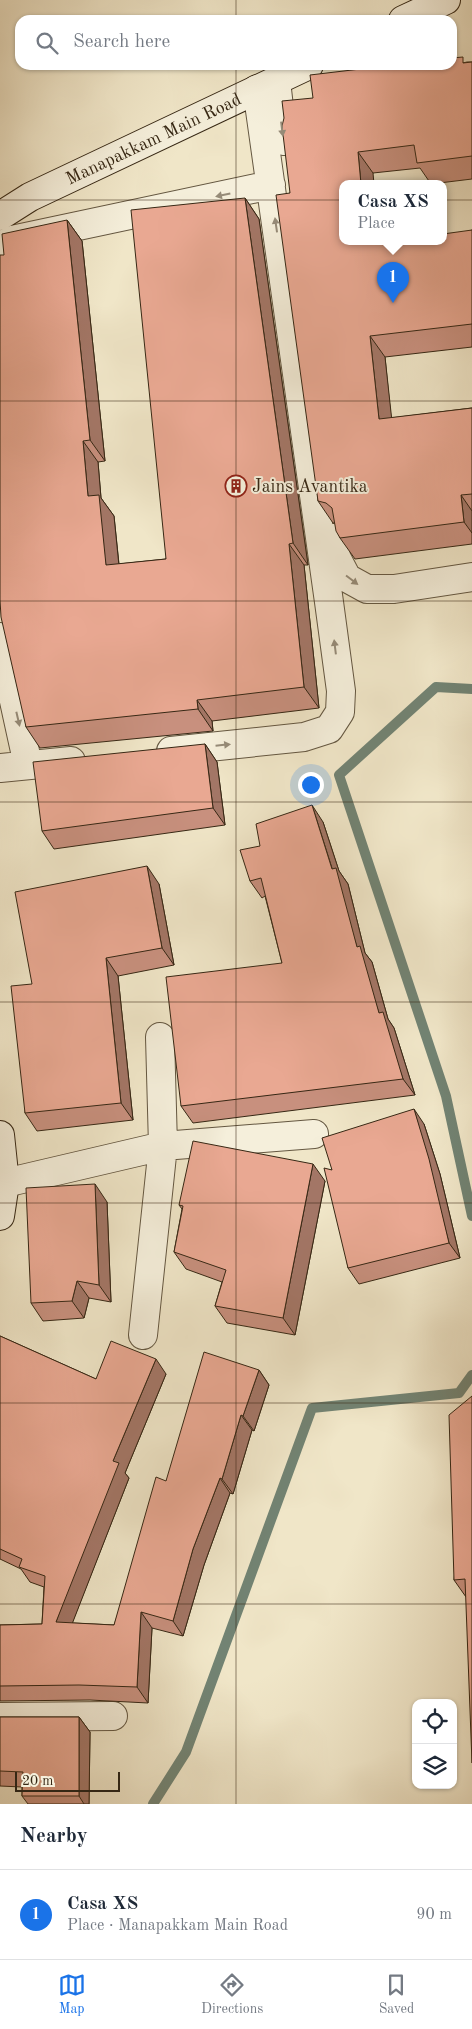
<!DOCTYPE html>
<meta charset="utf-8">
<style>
body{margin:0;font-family:"Old Standard TT",serif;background:#f6f6f7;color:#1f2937}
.controls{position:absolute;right:15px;bottom:15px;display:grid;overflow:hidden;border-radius:10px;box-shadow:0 1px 4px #0004}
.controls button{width:45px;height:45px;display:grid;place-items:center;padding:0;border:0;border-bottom:1px solid #e0e1e3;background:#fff;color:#1f2937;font:25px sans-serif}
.scale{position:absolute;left:15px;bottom:12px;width:105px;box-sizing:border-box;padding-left:5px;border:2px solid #362714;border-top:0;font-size:14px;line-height:18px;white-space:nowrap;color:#362714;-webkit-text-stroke:4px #f5efdb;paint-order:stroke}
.you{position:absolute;left:310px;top:784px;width:18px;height:18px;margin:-12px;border:4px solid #fff;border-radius:50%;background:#1a73e8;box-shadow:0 0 0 8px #1a73e833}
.badge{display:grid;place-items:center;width:32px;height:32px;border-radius:50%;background:#1a73e8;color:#fff;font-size:16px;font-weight:700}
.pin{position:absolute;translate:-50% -41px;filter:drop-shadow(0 1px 2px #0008)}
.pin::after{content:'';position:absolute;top:26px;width:18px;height:15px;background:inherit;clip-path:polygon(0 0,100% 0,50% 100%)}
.popup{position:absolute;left:339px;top:180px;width:108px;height:65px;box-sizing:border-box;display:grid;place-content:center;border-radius:10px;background:#fff;filter:drop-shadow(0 1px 4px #0005);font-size:16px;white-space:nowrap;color:#747a83}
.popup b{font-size:19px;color:#1f2937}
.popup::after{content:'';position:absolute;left:50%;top:100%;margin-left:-10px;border:10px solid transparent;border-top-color:#fff}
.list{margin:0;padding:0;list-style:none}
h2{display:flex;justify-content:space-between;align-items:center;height:65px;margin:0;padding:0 20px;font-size:21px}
h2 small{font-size:16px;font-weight:400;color:#747a83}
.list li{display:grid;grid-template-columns:32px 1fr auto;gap:15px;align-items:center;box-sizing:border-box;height:90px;padding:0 20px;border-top:1px solid #e0e1e3}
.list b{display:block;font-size:19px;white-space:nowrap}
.list p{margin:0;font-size:16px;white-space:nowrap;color:#747a83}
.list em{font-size:16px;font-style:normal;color:#747a83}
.icon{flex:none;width:28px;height:28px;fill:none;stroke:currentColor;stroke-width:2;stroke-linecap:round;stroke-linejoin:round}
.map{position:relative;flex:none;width:472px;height:1804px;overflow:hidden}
.search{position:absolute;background:#fff;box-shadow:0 1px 4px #0004;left:15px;right:15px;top:15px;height:55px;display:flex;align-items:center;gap:12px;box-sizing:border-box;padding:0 18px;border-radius:15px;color:#747a83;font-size:19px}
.sheet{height:155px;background:#fff}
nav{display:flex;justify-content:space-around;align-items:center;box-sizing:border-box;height:70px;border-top:1px solid #e0e1e3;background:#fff;font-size:14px;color:#747a83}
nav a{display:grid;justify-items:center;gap:2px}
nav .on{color:#1a73e8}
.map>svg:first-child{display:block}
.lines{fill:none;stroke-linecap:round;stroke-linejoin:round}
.stream{stroke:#728373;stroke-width:10}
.minor-casing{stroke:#645741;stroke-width:30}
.secondary-casing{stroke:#362714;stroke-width:30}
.minor{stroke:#f5efdb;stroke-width:28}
.secondary{stroke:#f5efdb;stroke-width:28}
.wall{fill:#c8907e;stroke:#362714}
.shaded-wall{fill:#a37666;stroke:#362714}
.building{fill:#e9a892;stroke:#362714}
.oneway{fill:#968b78}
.grid{fill:none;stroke:#362714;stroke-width:1;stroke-opacity:0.55}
.labels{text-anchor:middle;stroke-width:4;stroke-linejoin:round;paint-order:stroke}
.street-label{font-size:18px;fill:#362714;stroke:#f5efdb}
.poi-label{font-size:18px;fill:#362714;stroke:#f5efdb;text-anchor:start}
</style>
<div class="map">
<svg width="472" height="1804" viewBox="0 0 472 1804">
<rect width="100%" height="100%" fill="#f0e6c8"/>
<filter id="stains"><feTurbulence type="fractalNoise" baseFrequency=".004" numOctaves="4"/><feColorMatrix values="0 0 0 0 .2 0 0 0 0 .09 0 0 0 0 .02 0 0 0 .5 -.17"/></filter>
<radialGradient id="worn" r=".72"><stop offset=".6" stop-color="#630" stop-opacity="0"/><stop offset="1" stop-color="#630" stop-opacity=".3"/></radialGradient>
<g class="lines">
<path class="stream" d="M472,689L436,687L339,775L446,1096L472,1216
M153,1804L186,1752L312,1408L459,1393L472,1375"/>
<g class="minor-casing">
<path id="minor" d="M276,81L283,141
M0,246L12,240L271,185
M334,538L336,557L347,578L367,589H394L472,577
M0,637L28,765
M171,751L304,737L329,729L340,712L341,691L329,602L257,89
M0,768L71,761
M5,1183L163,1146L314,1134
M143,1335L163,1146L160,1037
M0,1717L113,1716"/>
</g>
<g class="secondary-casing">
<g id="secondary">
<path d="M403,20L446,0"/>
<path id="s1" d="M0,216L30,197L309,65"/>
<path d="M0,1135L5,1183L0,1216"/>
</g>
</g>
<use href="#minor" class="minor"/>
<use href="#secondary" class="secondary"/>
</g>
<path class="wall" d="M467,62H472V179L431,184L420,168L373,173L343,242H443L472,230V347L385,357L391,418L472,408V544L355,559L340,538L335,523H333L318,501L290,193L313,98Z
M245,198L259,219L308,565H304L319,708L212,721L213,731L40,748L26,727L67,220L82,241L105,461L98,462L101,498L114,516L119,564L166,559Z
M205,744L217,762L225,825L54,849L42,831Z
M323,822L339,871L348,884L365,953L372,962L388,1019L394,1028L415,1095L193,1123L181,1106L282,963L265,896L262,898L250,881L260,846Z
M159,884L174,965L118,976L133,1120L37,1131L25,1113L32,984Z
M424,1124L440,1174L460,1258L359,1284L348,1268L332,1170Z
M325,1181L295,1335L227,1323L215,1306L222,1282L186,1269L174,1252L182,1209L179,1205Z
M107,1202L111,1302L89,1298L84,1318L43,1321L31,1303Z
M0,1336L96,1379L166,1374L125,1473L129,1478L72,1623L114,1625L166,1481L259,1370L269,1385L254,1431L252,1430L233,1494L230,1493L204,1565L183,1636L152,1628L148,1703L90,1700L0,1701V1625L42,1624L44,1587L30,1582L21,1569L0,1559Z
M472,1396L466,1597L454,1580Z
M0,1717H79L90,1732L89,1804H28L22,1796V1787L0,1786Z"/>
<path class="shaded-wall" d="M358,152L373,173L374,184H361Z
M245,198L259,219L308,565L293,543Z
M67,220L82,241L105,461L90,440Z
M370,336L385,357L394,440L379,419Z
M83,441L98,462L101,498L114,516L121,586L106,565L88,496Z
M461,495L472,511V533L464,522Z
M289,544L304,565L319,708L304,687Z
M197,700L212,721L213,731L198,709Z
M205,744L217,762L225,825L213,808Z
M312,805L323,822L339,871L348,884L365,953L372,962L388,1019L394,1028L415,1095L403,1079L379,1013L357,947Z
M147,866L159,884L174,965L162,948Z
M106,958L118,976L133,1120L121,1103Z
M414,1109L424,1124L440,1174L460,1258L449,1243Z
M313,1164L325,1181L295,1335L283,1318Z
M95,1184L107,1202L111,1302L99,1285Z
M77,1281L89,1298L84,1318L72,1301Z
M156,1359L166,1374L125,1473L129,1478L67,1637L56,1622L113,1461Z
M259,1370L269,1385L254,1431L243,1416Z
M241,1415L252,1430L233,1494L222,1479Z
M220,1478L230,1493L204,1565L183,1636L173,1621L193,1549Z
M141,1612L152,1628L148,1703L137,1687Z
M79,1717L90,1732L89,1804H84L79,1796Z"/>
<path class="building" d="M463,57V63L472,62V156L417,163L414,145L358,152L361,184H343V242H443V234L472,230V324L370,336L379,419L472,408V494L461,495L464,522L340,538L336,531L332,508L326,503L318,501L276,195L290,193L282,126L284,118L282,101L313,98L310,75L394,65H452V58Z
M245,198L293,543L289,544L304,687L197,700L198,709L26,727L1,617L0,600V255H4L2,234L67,220L90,440L83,441L88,496L99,495L106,565L166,559L131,210Z
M205,744L213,808L42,831L33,762Z
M312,805L332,869L336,868L357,947L360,946L379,1013L383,1012L403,1079L181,1106L166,977L282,963L261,878L250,881L240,850L260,846L256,824Z
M147,866L162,948L106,958L121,1103L25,1113L11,986L32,984L15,892Z
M414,1109L429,1159L449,1243L348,1268L324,1168L332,1170L322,1138Z
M193,1141L313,1164L283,1318L215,1306L226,1270L174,1252L183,1206L179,1205Z
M95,1184L99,1285L77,1281L72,1301L31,1303L26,1188Z
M0,1336L96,1379L111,1341L156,1359L113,1461L119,1463L56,1622L114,1625L156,1477L166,1481L204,1352L259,1370L243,1416L241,1415L222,1479L220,1478L193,1549L173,1621L141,1612L137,1687L79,1685L0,1686V1625L42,1624L45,1576L19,1567L22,1559L0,1549Z
M472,1396V1763L465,1579L454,1580L449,1415Z
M0,1717H79V1796H22L23,1772L0,1771Z"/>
<defs><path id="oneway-solid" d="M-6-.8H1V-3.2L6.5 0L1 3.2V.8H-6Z" transform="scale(1.25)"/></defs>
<g class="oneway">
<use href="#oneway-solid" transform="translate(282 129) rotate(83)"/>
<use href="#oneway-solid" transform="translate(223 195) rotate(168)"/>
<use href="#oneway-solid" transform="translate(276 225) rotate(-98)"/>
<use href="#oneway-solid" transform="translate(352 580) rotate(37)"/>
<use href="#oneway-solid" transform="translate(335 647) rotate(-97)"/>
<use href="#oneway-solid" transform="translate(18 719) rotate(77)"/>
<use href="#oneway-solid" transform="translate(223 745) rotate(-6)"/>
</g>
<path class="grid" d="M236,0V20M236,65V1804M0,200H472M0,401H472M0,601H472M0,802H472M0,1002H472M0,1203H472M0,1403H472M0,1604H472"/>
<defs>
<g id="building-ring" transform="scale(1.125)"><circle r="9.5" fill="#f5efdb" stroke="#8f2418" stroke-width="1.5"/><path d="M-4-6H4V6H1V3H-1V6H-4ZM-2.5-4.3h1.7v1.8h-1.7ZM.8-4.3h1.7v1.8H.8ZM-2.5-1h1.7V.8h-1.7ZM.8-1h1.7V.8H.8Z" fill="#8f2418"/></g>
</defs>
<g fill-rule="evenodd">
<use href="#building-ring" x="236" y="486"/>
</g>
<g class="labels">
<g class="street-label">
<text dy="6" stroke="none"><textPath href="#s1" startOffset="172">Manapakkam Main Road</textPath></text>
</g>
<g class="poi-label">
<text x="252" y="492">Jains Avantika</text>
</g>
</g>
<rect width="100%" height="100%" filter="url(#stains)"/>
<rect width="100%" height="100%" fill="url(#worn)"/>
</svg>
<div class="controls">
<button><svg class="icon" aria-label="locate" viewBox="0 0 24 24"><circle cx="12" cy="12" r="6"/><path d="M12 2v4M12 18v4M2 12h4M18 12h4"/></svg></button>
<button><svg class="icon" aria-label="layers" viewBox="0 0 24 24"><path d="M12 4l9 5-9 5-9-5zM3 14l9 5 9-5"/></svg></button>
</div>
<div class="scale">20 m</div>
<div class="you"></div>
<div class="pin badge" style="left:393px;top:303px">1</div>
<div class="popup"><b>Casa XS</b>Place</div>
<div class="search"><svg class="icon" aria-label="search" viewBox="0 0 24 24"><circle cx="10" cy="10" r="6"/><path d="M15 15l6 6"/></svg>Search here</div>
</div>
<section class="sheet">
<h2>Nearby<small></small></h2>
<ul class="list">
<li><span class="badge">1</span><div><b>Casa XS</b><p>Place · Manapakkam Main Road</p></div><em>90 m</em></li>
</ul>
</section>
<nav>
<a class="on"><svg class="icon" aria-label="map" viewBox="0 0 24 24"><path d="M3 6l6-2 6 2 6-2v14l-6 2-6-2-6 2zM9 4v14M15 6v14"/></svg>Map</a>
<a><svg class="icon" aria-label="directions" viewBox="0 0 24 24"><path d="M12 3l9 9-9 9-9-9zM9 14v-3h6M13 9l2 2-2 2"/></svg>Directions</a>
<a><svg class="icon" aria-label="saved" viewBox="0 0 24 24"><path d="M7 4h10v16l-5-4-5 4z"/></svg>Saved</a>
</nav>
